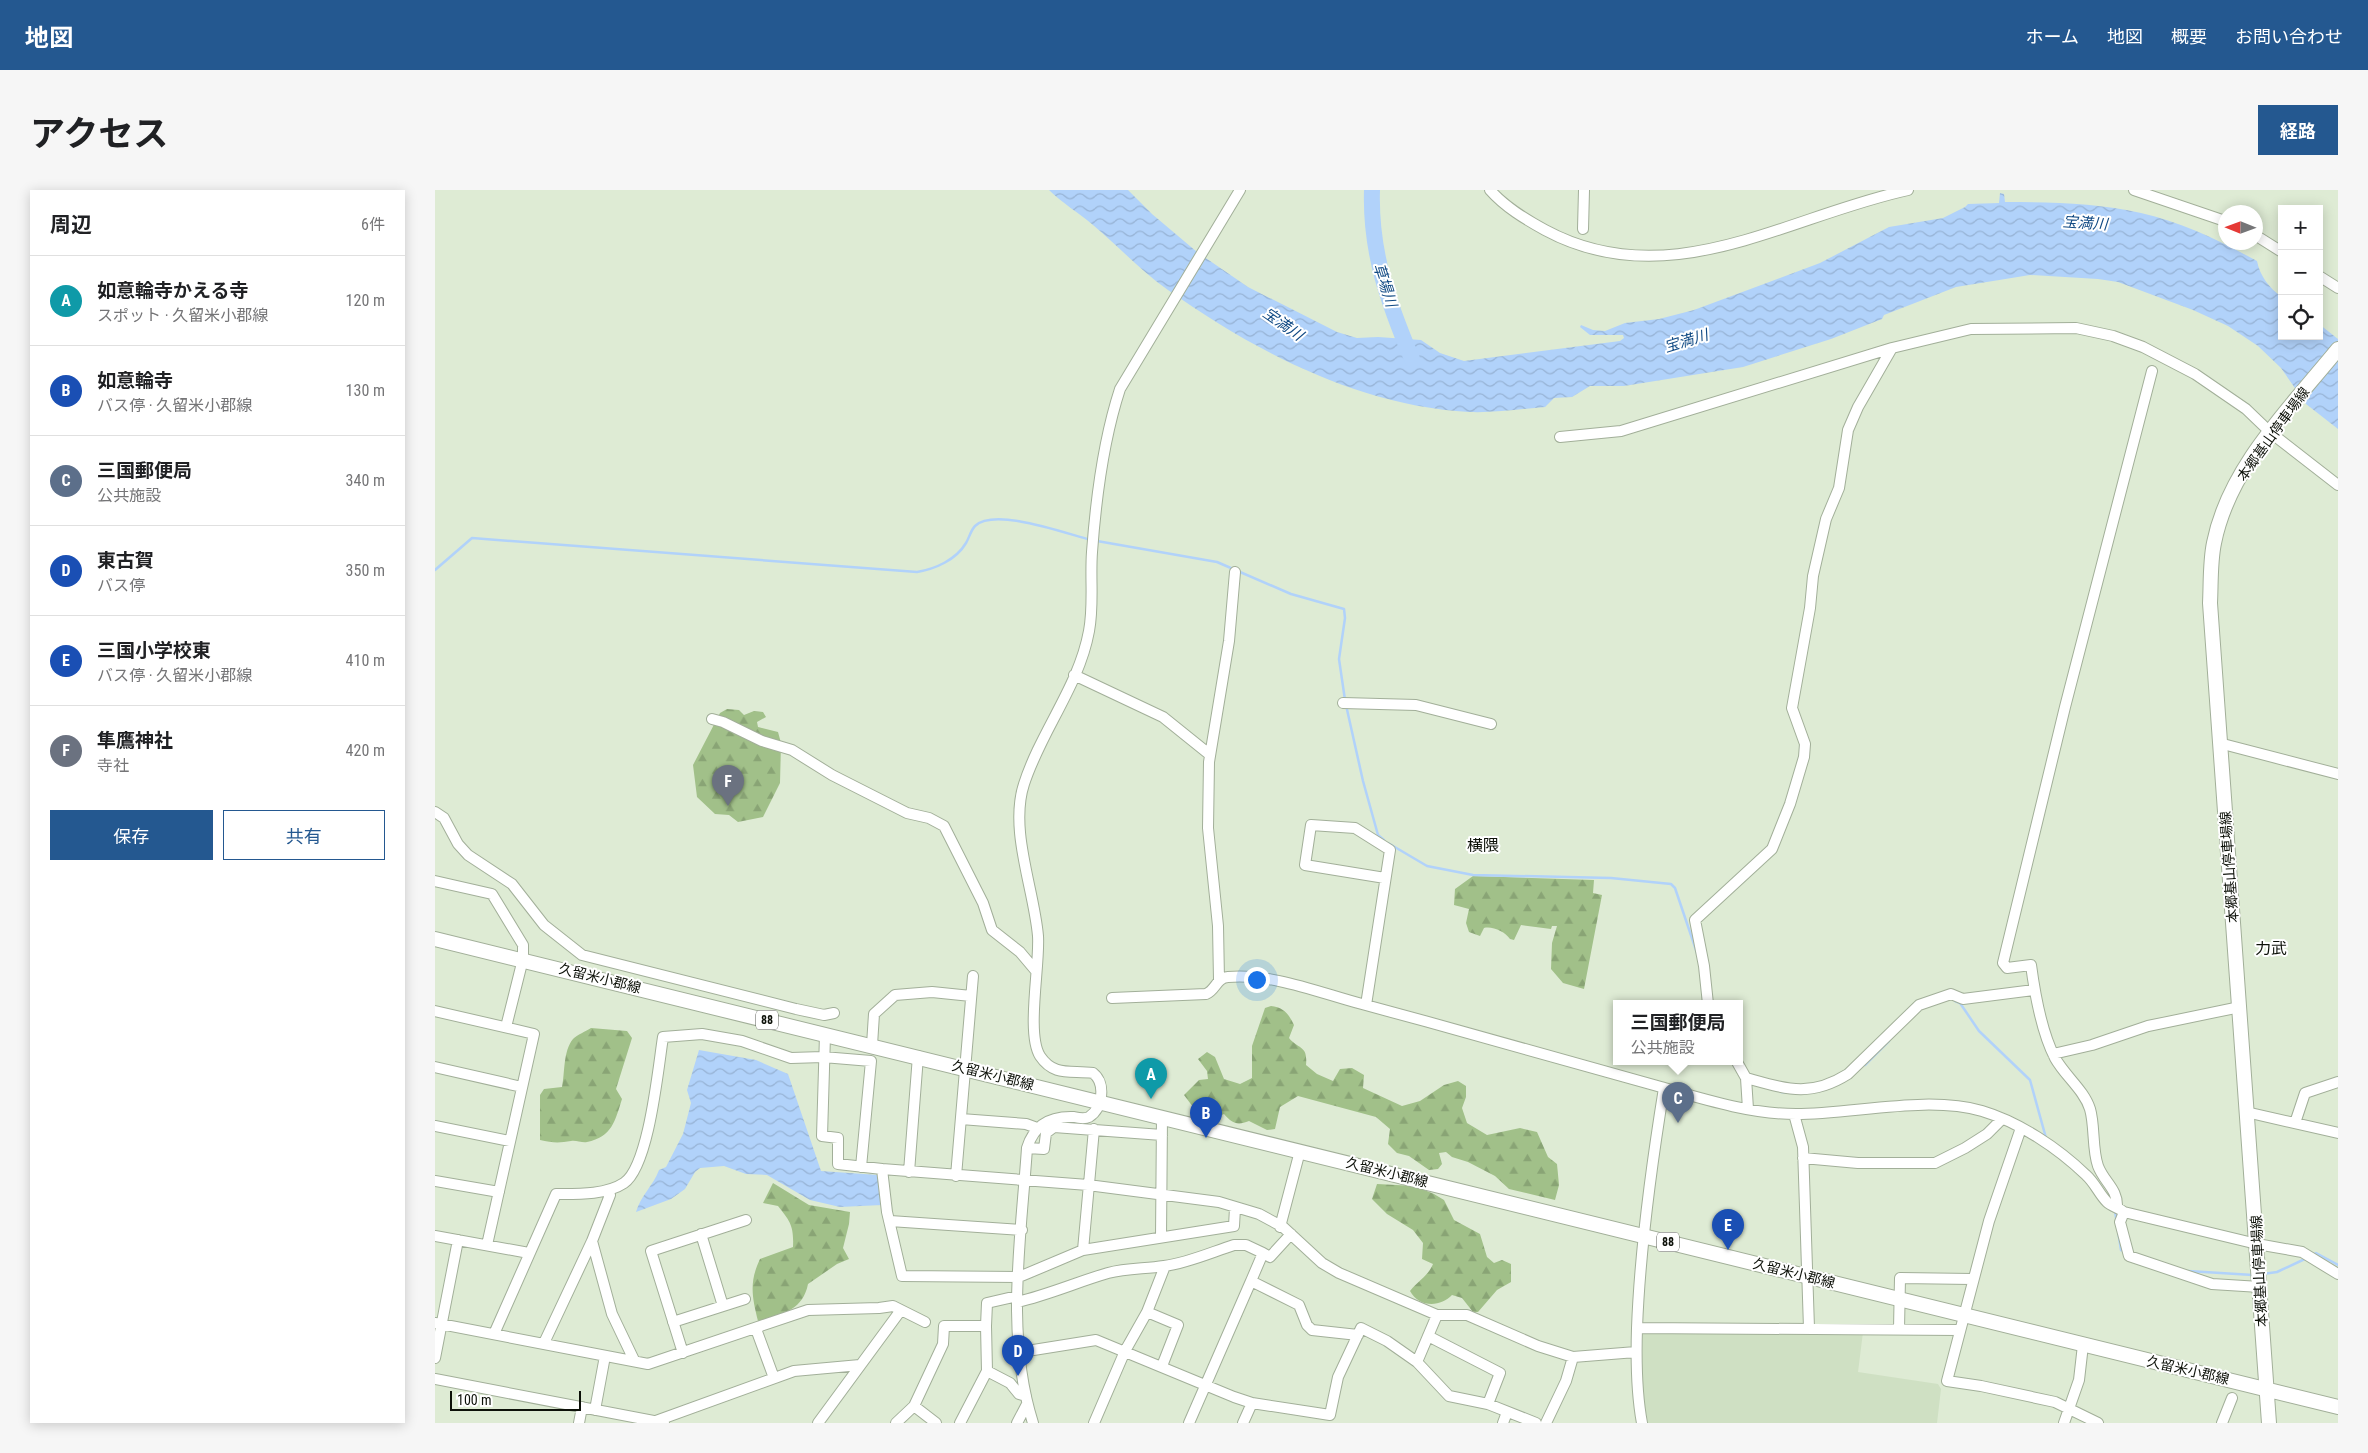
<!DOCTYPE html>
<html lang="ja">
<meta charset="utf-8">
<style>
body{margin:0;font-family:"Roboto Condensed","Noto Sans JP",sans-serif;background:#f6f6f6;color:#202124}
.controls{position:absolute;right:15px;top:15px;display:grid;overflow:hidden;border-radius:0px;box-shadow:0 2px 12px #0003}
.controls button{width:45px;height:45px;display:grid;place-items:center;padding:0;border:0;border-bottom:1px solid #e0e0e0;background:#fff;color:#202124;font:25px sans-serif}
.compass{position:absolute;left:1783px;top:15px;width:45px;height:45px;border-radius:50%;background:#fff;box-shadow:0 2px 12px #0003;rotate:271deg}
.scale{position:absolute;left:15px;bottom:12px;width:131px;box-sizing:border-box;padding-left:5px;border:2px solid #0d1109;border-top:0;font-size:14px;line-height:18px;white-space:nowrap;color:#0d1109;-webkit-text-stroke:4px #fff;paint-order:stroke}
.you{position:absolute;left:821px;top:789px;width:18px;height:18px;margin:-12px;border:4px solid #fff;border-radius:50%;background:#1a73e8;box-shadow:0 0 0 8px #1a73e833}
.badge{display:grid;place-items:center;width:32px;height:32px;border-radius:50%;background:#245890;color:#fff;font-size:16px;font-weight:700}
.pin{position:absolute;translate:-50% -41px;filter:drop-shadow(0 1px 2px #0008)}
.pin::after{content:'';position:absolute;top:26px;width:18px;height:15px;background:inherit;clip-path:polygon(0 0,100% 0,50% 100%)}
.popup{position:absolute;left:1178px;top:810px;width:130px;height:65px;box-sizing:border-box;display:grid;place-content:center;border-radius:0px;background:#fff;filter:drop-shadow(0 1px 4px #0005);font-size:16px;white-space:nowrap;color:#757577}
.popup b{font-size:19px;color:#202124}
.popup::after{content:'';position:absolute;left:50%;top:100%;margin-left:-10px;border:10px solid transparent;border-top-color:#fff}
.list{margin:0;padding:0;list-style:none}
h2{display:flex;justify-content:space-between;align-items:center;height:65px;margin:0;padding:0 20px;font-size:21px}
h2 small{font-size:16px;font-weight:400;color:#757577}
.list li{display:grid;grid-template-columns:32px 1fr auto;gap:15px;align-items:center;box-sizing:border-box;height:90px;padding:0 20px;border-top:1px solid #e0e0e0}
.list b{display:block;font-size:19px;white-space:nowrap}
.list p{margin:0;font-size:16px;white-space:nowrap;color:#757577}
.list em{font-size:16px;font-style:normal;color:#757577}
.actions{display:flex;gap:10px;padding:15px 20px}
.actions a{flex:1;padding:11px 0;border:1px solid #245890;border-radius:0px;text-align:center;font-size:18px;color:#245890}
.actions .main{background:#245890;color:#fff}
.icon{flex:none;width:28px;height:28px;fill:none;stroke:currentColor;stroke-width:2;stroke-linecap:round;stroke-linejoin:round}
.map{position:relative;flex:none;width:1903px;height:1233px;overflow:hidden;border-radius:0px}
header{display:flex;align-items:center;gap:30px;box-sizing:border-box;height:70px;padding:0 25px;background:#245890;color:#fff}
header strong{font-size:24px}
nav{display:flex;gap:28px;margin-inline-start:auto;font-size:18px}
.intro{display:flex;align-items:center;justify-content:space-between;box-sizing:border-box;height:120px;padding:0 30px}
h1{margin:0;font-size:35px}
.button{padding:12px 22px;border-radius:0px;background:#245890;color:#fff;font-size:18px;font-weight:700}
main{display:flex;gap:30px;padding:0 30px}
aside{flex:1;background:#fff;border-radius:0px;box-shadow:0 2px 12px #0003}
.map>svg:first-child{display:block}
.built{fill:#cfe0c3}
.forest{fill:url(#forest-firs)}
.water{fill:url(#water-waves)}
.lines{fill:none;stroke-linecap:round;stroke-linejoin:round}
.stream{stroke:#b1d2fa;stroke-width:2.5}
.river{stroke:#b1d2fa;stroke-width:16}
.minor-casing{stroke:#a2af99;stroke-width:12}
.major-casing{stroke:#a2af99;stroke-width:16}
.minor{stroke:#fff;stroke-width:10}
.major{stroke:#fff;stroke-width:14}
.labels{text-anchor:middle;stroke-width:4;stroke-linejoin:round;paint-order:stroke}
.shield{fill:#fff;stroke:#565853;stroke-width:1}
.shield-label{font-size:12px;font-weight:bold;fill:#0d1109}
.street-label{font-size:14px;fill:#0d1109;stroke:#fff}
.water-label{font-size:15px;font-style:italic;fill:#114a84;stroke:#fff}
.quarter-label{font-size:16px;fill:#0d1109;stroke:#fff}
</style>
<header>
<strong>地図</strong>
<nav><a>ホーム</a><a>地図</a><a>概要</a><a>お問い合わせ</a></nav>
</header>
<div class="intro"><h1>アクセス</h1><a class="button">経路</a></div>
<main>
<aside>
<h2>周辺<small>6件</small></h2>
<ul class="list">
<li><span class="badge" style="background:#0f9aa8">A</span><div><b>如意輪寺かえる寺</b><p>スポット · 久留米小郡線</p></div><em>120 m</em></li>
<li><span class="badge" style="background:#1a4fb4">B</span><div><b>如意輪寺</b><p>バス停 · 久留米小郡線</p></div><em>130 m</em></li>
<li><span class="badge" style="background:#5c6f8a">C</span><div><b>三国郵便局</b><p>公共施設</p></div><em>340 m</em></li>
<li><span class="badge" style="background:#1a4fb4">D</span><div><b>東古賀</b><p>バス停</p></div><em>350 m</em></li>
<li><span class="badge" style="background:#1a4fb4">E</span><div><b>三国小学校東</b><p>バス停 · 久留米小郡線</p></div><em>410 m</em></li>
<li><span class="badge" style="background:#6b7280">F</span><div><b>隼鷹神社</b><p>寺社</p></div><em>420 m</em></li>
</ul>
<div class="actions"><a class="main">保存</a><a>共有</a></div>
</aside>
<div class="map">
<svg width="1903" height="1233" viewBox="0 0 1903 1233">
<defs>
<pattern id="forest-firs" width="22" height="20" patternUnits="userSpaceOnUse" patternTransform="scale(1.25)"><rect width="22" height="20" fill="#a1c089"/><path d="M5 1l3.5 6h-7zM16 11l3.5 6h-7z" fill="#89a475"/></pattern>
<pattern id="water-waves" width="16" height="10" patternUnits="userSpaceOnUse" patternTransform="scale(1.25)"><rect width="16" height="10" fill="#b1d2fa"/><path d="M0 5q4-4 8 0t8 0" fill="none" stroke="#97b3d5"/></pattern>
</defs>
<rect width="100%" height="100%" fill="#deebd4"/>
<path class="built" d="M1428,1142L1423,1182L1503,1194L1506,1199L1502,1233H1213L1207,1200L1208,1143Z"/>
<path class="forest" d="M292,519L304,520L309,525L319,521L328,522L331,527L322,532L323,537L343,542L346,553L345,593L328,627L303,632L294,625L280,624L262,607L258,575L285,523Z
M1038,686L1159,690L1158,703L1167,705L1149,799L1128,793L1116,779L1117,753L1122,736H1117L1116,739L1086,735L1079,750L1075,749C1070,742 1058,736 1049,738L1045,746L1034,742L1031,733L1034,719L1019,715L1020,699Z
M836,816C848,817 854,824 859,835L854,848C864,860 873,855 871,875L882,884L898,891L905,879L917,878L929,885L928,898L967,916L985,911L1009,895L1023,891L1031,896V907L1027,918L1032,933L1052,945L1085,938L1102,942L1113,967L1122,974L1124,995L1120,1010L1074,999L1060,986L1033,972L1017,967L1011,962L1004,963L1007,974L1003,979L994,980L974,966L962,963L953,954L955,939L941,927L863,906L845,917L840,939L832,940L814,931C802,936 797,933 789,924L782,927L776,921L766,924L758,917L749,905L764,890L773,889L772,881L763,869L772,862L780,867L789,889L805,894L817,888V856L830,818Z
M156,838L192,841L197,848L181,899L187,909C180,931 177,947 152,952C147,953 141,950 136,951C125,953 117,953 105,950V905L109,899L127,897C130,883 128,861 138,849C142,845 151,841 156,838Z
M338,993L374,1015L415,1022L414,1034L408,1058L414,1069L402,1074L373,1094C368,1120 347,1125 323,1131C317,1107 314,1092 325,1069L358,1057C359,1036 355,1031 343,1016L328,1013Z
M942,994L980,996L999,1004L1009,1010L1019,1030L1045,1044L1052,1067L1059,1073L1067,1070L1076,1074V1092L1062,1100L1043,1122H1038L1027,1108L1017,1105C1006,1117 984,1118 975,1101C984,1090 993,1086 998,1074L987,1069L988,1053L978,1040L952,1024L937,1009Z"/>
<path class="water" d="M614,0H693L717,24L762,62L813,97L902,142L922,148L943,147L986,150L1005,163L1029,171L1185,151L1189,148L1188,145H1155L1145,137L1146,135L1158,140L1170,141L1190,133L1224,129L1259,120L1385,73L1454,37L1508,28L1530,17L1533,14L1564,13L1565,3L1569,4L1570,12C1615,12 1662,13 1706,23C1747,32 1785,51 1822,71C1825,86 1834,98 1847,107V146H1884V134L1903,149V239L1871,214L1846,178L1823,156L1793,136L1758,120L1683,92L1663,89L1595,85L1521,97L1449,125L1447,129L1396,149L1308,177L1189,196H1155L1137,207L1119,208L1110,217C1085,219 1059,223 1034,222C924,216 821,162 733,100C706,81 683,56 658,35C644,23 627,13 614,0Z
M264,860L321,870L353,884L386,981L443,985L447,1015L405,1017L375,1010L332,985L311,984L289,976L265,978L260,982L250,999L236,1009L201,1022C206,1005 218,996 224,980L231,977L248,944L256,913L252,900Z"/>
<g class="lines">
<path class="stream" d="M662,351L782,372L856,404L909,419L910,428L904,469L910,510
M0,380L37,348L482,382C500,379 521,370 531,353C534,348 536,340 540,336C560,317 632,344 656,350
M911,515L928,591L943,645L949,650
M953,653L992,676L1038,685L1176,688L1236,694L1240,698L1262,763
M1267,798L1269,814
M1520,811L1525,813L1544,841L1595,890L1611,948
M1430,875L1454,851
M1404,894L1414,888
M1346,902L1358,903
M1680,1021L1686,1060L1691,1062
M1879,1064L1881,1063L1903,1075
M1753,1081L1818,1085
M1828,1084L1842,1082L1872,1068"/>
<path class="river" d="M937,0C935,62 953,112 977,169"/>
<g class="minor-casing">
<path id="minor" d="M1055,0C1070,17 1090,29 1110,40C1234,107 1352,26 1473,0
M1699,0L1790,31
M1148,39L1149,0
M1820,45L1847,62
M1884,86L1903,98
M1125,247L1186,241L1457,158L1536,139L1641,138L1678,146L1708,157L1760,184L1811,219L1836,243L1903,295
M639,485L728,527L774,564
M908,513L981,515L1056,534
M277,529L288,532L327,551L357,560L397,585L472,623L494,628L509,636L548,713L557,740L585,762L601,781
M1784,553L1903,584
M0,622L9,628L23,654L33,665L77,694L109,735L147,765L361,819L389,825L399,823
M0,691L57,704L88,755V769L71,837
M784,790L783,736L773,638L774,572L794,451L800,382
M677,808L771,804C781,800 781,788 793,787C837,783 885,803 927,814C1027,841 1127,869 1226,897C1268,909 1316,924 1361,924C1419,924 1492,905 1547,921C1584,932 1623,958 1651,985C1660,993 1664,1004 1672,1012C1676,1016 1684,1018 1689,1022L1822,1054L1867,1062L1903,1084
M1273,814L1269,776L1260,730L1337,659L1355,614L1369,567L1370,554L1357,518L1375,418L1378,386L1391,329L1404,298L1413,240L1423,217L1457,158
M931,815L955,660L920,638L876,635L870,675L950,688
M0,821L99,844L52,1055
M390,845L387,946L403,948V974L447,979L452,1022L467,1086L584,1087L648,1060L799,1036L800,1018
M437,855L439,824L460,805L497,802L536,806
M1618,864L1657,855L1713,836L1805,817
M1302,872L1311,888L1313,919
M0,877L87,897
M1311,888C1351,899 1375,908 1413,884L1484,815L1516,804L1528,809L1599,800
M1811,922L1903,943
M1359,924L1368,957L1374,1138
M526,929L591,934L602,938
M1860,933L1870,903L1903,892
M0,936L75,951
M1586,938L1554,1031L1512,1191L1546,1196L1620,1212L1663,1233
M592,958L609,959L611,943L619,937L727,945
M1368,968L1423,973H1500L1530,958L1552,944L1567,929
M447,979L653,995L784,1012L824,1024L848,1037L887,1073L904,1083L1002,1125H1032L1103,1156L1138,1167L1201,1162
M474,982L483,866
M521,986L538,786
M0,991L64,1002
M173,1000L175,1005L157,1051L177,1124L199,1170
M1682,1017C1683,999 1669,992 1663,976C1657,959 1660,936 1655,919C1649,900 1630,886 1620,868C1606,841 1600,805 1596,775L1572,778L1568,773L1630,517L1717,181
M1689,1022L1685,1032L1694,1066L1777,1094L1825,1097
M455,1031L587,1040
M845,1037L865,961
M266,1044L288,1116
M0,1046L94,1063
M726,1047L727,927
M648,1060L659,939
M816,1091L828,1063L835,1067L856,1044
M582,1112C613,1105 642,1092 673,1083C692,1078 710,1079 729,1076C753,1073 777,1062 799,1055H811L828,1063
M712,1122L743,1135L727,1176
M238,1132L310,1109
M0,1133L213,1174L373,1120L444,1118L458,1116L490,1132
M551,1136L552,1181
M1202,1138L1525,1140
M321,1139L339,1188
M1464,1139L1465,1088L1537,1089
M59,1144L121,1004C142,1004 171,1005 189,993C214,976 223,879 228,847L267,844L307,851L356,868L388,867L436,871L426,977
M993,1146L1065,1183L1053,1214
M109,1153L157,1051
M586,1162L661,1150L799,1207L817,1213L895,1225L903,1187L926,1138L952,1151L982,1172L1014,1206L1053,1214L1101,1233
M248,1163L216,1061L311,1030
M0,1168L23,1050
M982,1172L1002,1125
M0,1189L229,1233
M160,1220L170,1166
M221,1231L359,1181L425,1175
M144,1233L147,1217
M383,1233L466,1120
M461,1233L479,1216
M501,1233L479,1216L508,1154L509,1136H551L552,1113L582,1106
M525,1233L552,1181L575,1193L584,1204L591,1206
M582,1233L592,1214
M598,1233C570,1145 586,1048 592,958C599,935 615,926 639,927C643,928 650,929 654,927C668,918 671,893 658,883C636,880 619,887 605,866C591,844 605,775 603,746C599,699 574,640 589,594C606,541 644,496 654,441C659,415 655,388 657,362C661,307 668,251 685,199L805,0
M659,1233L690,1161L712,1122L730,1076
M754,1233L816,1091L864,1115L872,1135L877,1140L923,1145
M808,1233L817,1213
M1068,1233L1072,1222
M1111,1233L1131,1191L1138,1167
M1207,1233C1201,1201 1201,1170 1202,1138C1205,1057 1216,978 1229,898
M1629,1233L1644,1190L1648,1155
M1787,1233L1797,1208"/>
</g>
<g class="major-casing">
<path id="major" d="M0,749L1903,1217
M1834,1233L1775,413C1776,394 1775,372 1779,353C1794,277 1856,217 1903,159"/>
</g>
<use href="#minor" class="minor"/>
<use href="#major" class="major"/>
</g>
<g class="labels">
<g class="shield">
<rect x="321" y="820.5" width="22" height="19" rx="4"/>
<rect x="1222" y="1042.5" width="22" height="19" rx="4"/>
</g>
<g class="shield-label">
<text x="332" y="834">88</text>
<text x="1233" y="1056">88</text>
</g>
<g class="street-label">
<text transform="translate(1838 244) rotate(-54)" y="5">本郷基山停車場線</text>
<text transform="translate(1794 677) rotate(-94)" y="5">本郷基山停車場線</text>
<text transform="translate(165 788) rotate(14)" y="5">久留米小郡線</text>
<text transform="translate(558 885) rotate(14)" y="5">久留米小郡線</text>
<text transform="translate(952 982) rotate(14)" y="5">久留米小郡線</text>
<text transform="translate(1824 1081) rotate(-93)" y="5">本郷基山停車場線</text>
<text transform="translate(1359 1083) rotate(14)" y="5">久留米小郡線</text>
<text transform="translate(1753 1180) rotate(13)" y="5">久留米小郡線</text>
</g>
<g class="water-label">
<text transform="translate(1650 33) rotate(4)" y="5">宝満川</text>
<text transform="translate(950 95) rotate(72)" y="5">草場川</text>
<text transform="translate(848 134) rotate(35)" y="5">宝満川</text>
<text transform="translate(1251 151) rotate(-17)" y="5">宝満川</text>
</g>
<g class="quarter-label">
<text x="1048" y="661">横隈</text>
<text x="1836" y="764">力武</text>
</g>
</g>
</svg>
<div class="controls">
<button>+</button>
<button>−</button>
<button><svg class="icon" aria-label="locate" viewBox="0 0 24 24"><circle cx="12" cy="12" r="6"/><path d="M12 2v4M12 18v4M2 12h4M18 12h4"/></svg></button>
</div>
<svg class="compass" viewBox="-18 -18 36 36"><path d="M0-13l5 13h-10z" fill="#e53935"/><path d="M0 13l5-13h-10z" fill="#757577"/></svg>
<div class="scale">100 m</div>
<div class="you"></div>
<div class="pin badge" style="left:716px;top:909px;background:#0f9aa8">A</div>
<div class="pin badge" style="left:771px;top:948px;background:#1a4fb4">B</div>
<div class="pin badge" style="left:1243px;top:933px;background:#5c6f8a">C</div>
<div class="popup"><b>三国郵便局</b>公共施設</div>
<div class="pin badge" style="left:583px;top:1186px;background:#1a4fb4">D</div>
<div class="pin badge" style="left:1293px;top:1060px;background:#1a4fb4">E</div>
<div class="pin badge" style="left:293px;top:616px;background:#6b7280">F</div>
</div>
</main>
